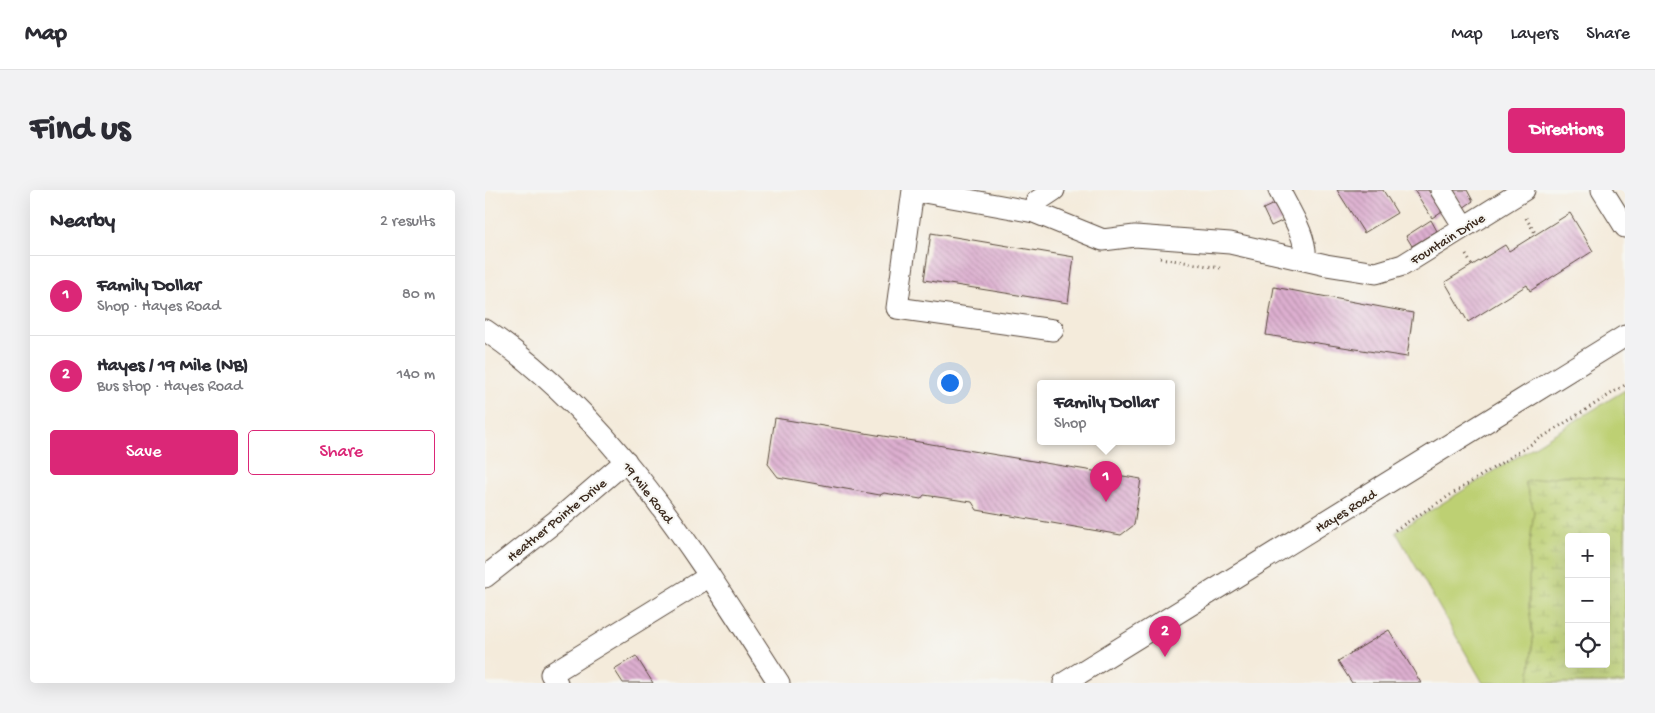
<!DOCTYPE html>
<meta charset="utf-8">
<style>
body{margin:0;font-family:"Gochi Hand",sans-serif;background:#f2f2f3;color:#2b2b33}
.controls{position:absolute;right:15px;bottom:15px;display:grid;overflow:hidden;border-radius:5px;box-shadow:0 5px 20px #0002}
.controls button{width:45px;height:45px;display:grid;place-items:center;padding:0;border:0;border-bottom:1px solid #e1e1e2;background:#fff;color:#2b2b33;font:25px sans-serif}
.you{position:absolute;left:464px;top:192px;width:18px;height:18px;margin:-12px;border:4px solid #fff;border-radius:50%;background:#1a73e8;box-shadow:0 0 0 8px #1a73e833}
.badge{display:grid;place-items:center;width:32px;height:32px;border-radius:50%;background:#db2777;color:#fff;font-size:16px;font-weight:700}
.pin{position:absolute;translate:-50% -41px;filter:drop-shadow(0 1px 2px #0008)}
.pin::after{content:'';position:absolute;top:26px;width:18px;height:15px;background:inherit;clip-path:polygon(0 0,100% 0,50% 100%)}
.popup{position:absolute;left:552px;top:190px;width:138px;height:65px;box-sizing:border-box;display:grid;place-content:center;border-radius:5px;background:#fff;filter:drop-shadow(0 1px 4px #0005);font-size:16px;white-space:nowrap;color:#7c7c81}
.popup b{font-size:19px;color:#2b2b33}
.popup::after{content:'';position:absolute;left:50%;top:100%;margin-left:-10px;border:10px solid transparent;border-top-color:#fff}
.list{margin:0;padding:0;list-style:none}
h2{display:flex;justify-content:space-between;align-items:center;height:65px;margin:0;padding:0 20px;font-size:21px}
h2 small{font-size:16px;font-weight:400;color:#7c7c81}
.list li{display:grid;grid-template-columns:32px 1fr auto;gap:15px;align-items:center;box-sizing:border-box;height:80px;padding:0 20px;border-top:1px solid #e1e1e2}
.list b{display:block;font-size:19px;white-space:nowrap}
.list p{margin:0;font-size:16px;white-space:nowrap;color:#7c7c81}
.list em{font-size:16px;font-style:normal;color:#7c7c81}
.actions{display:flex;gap:10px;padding:15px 20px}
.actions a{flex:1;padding:11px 0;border:1px solid #db2777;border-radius:5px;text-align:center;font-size:18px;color:#db2777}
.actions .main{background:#db2777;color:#fff}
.icon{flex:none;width:28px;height:28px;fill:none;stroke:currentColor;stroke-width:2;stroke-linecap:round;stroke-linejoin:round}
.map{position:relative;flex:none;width:1140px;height:493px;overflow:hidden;border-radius:5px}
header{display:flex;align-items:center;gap:30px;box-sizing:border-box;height:70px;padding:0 25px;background:#fff;border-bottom:1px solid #e1e1e2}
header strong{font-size:24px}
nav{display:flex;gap:28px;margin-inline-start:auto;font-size:18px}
.intro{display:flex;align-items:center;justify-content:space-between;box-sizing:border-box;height:120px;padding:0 30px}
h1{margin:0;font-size:35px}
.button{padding:12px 22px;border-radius:5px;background:#db2777;color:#fff;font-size:18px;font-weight:700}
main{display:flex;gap:30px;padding:0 30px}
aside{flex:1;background:#fff;border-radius:5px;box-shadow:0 5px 20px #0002}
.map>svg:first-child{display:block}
.grass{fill:#bdd073;stroke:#7c7d48;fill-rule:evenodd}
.wetland{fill:url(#wetland-marsh);stroke:#7c7d48;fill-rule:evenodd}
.building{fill:url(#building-back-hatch)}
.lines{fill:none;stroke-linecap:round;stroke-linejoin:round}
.minor-casing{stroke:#57473a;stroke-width:23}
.path{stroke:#57473a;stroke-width:3;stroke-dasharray:1 4;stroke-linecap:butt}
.minor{stroke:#fff;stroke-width:21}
.labels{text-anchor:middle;stroke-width:4;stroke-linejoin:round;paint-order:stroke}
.street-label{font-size:14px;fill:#3b2a1e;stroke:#f6f6f2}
</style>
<header>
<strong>Map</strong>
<nav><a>Map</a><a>Layers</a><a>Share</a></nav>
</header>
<div class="intro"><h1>Find us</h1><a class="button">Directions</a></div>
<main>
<aside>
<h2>Nearby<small>2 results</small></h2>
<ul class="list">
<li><span class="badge">1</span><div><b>Family Dollar</b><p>Shop · Hayes Road</p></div><em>80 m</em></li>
<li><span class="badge">2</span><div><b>Hayes / 19 Mile (NB)</b><p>Bus stop · Hayes Road</p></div><em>140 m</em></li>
</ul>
<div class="actions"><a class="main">Save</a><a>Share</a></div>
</aside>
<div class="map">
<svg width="1140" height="493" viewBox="0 0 1140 493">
<defs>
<pattern id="wetland-marsh" width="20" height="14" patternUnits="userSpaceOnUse" patternTransform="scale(1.25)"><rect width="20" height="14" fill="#bdd073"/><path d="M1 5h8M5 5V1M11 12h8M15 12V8" fill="none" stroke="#a3b363"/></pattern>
<pattern id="building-back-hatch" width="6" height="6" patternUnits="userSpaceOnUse" patternTransform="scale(1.25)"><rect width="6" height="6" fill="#ddafd0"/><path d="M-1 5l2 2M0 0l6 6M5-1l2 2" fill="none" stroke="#b48fa8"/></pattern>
</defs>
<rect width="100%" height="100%" fill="#f6f6f2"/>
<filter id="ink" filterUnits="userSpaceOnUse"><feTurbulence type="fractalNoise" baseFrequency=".02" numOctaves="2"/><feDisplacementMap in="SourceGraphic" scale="10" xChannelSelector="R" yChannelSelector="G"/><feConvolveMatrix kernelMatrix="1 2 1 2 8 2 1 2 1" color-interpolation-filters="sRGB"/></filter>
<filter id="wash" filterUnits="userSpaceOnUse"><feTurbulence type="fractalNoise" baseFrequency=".0096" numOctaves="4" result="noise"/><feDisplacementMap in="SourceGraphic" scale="20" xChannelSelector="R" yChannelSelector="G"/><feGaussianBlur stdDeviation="1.12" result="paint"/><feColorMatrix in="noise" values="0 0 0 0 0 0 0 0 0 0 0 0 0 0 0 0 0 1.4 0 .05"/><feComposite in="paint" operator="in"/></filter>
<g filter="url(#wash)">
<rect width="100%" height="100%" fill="#f4ebdb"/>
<path class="grass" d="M1140,200V493H998L911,342ZM1084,347H1121V474H1084Z"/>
<path class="wetland" d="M1080,285L1140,291V493H1044L1048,448L1044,418V360L1049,321L1040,292ZM1084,347H1121V474H1084Z"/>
<g id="blocks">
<path class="building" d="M852,0H898L912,23L879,43Z
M929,0H943L957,21L947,28Z
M968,0H982L988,11L978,18Z
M791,13L799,30L786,36L778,19Z
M1085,23L1108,61L1045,101L1042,95L983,132L960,92L1020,55L1024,61Z
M946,30L952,41L927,56L921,46Z
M446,43L589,67L583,113L439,90Z
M789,97L928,123L922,167L781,145Z
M290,228L656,289L649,335L636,345L492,320L487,312L439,305L436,309L399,303L395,305L293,287L283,274Z
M904,440L936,493H867L853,471Z
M151,466L168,493H138L129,479Z"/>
</g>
</g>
<g filter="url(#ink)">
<use href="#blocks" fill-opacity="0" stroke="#57473a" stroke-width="1"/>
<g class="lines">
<g class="minor-casing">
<path id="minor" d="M428,0L549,22L618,50L650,46L745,53L841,75L891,83L918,75L1039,0
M428,0L412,118L568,140
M794,0C804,20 823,48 820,70
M956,0L979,37
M1117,0L1140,37
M549,22L551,12L569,0
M0,140C129,228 211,364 294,493
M0,387L71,331L141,271
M72,493L66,484L225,386
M579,493L1140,146"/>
</g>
<path class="path" d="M1041,28L1050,43
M981,65L987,75
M675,68L735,78
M910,340L1140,195"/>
<use href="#minor" class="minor"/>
</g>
</g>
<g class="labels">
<g class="street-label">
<text transform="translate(962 48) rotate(-32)" y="5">Fountain Drive</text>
<text transform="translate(164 302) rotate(52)" y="5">19 Mile Road</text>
<text transform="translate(860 320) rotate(-32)" y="5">Hayes Road</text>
<text transform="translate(71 329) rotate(-39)" y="5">Heather Pointe Drive</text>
</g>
</g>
</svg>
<div class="controls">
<button>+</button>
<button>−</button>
<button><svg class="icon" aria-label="locate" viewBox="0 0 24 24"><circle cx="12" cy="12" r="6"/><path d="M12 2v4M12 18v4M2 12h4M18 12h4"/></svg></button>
</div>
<div class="you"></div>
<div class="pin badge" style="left:621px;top:312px">1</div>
<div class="popup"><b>Family Dollar</b>Shop</div>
<div class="pin badge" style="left:680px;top:467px">2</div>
</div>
</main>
